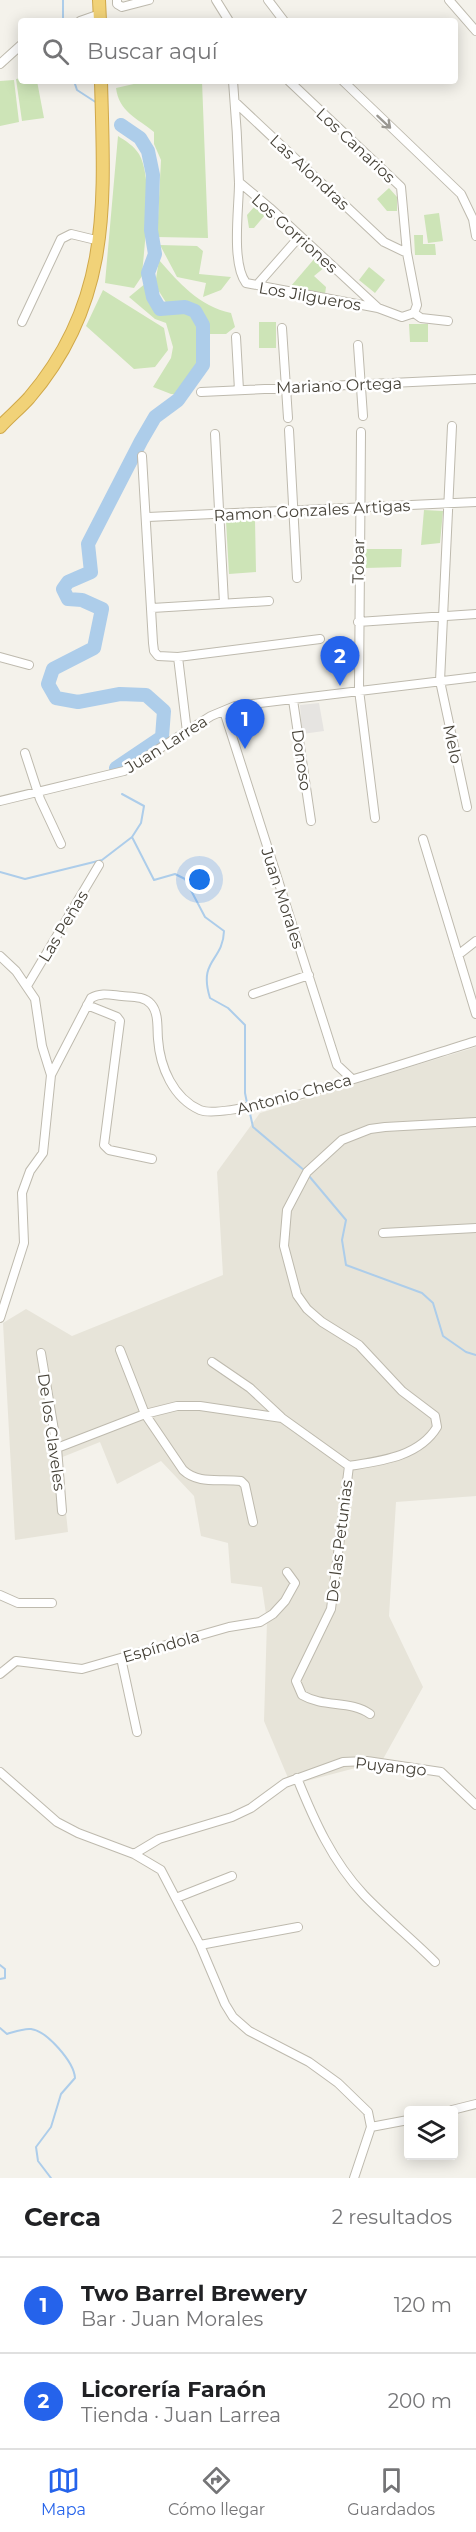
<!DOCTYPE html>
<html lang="es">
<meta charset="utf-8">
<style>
body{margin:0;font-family:Montserrat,sans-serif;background:#f2f2f2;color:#202124}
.controls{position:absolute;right:18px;bottom:18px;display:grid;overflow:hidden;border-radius:6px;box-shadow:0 3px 15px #0003}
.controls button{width:54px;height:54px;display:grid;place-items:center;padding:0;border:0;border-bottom:2px solid #e0e0e0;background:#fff;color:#202124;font:30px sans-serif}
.you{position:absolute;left:200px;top:880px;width:21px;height:21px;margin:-15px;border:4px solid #fff;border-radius:50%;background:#1a73e8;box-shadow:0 0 0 9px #1a73e833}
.badge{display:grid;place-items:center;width:39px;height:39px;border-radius:50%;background:#2563eb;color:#fff;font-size:20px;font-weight:700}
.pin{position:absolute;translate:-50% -50px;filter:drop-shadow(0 2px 3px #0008)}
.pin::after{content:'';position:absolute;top:32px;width:21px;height:18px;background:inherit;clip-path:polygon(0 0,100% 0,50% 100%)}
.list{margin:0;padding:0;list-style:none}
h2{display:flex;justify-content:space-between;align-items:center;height:78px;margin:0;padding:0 24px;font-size:26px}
h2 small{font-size:20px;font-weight:400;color:#757577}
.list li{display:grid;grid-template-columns:39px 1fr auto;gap:18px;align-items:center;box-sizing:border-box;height:96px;padding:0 24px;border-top:2px solid #e0e0e0}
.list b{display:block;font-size:22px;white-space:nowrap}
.list p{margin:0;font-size:20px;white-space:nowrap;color:#757577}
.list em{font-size:20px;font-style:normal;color:#757577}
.icon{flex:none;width:33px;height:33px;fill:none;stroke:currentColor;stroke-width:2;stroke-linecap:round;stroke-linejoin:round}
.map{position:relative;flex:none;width:476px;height:2178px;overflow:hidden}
.search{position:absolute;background:#fff;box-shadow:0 3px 15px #0003;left:18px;right:18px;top:18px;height:66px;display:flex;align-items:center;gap:15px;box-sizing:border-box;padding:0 21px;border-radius:6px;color:#757577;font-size:22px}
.sheet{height:270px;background:#fff}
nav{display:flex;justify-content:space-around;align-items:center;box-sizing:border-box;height:84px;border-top:2px solid #e0e0e0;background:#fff;font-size:16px;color:#757577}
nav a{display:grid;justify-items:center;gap:3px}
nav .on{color:#2563eb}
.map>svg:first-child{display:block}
.residential{fill:#e7e4d9}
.green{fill:#cde4b7}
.parking{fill:#e6e4e1}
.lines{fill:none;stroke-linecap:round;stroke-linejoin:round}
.stream{stroke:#adcdea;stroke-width:2}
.river{stroke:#adcdea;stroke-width:14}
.minor-casing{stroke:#bebaae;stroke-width:10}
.highway-casing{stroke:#d0a849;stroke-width:14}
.minor{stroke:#fff;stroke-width:8}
.highway{stroke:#f1d278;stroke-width:12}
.oneway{stroke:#9a9892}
.labels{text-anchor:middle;stroke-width:5;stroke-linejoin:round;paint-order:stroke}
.street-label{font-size:16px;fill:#474339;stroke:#fff}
</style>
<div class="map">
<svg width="476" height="2178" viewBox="0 0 476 2178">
<rect width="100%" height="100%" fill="#f4f2eb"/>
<path class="residential" d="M476,1047V1496L396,1502L389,1616L423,1687L382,1761L291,1785L264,1721L267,1621L262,1587L231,1583L228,1543L201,1536L194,1496L161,1461L117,1484L100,1442L60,1458L68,1532L15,1540L3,1323L26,1309L72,1336L223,1275L217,1172L260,1113Z"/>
<path class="green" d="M21,78V81H37L44,118L22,121L16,79Z
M14,80L19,122L0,126V81Z
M147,81H202L208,238L157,237L161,160L154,144V132C137,118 119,112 116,88Z
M118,136C126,141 134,146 139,154C154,180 144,246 142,276L134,288L105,283Z
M389,188L397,197V211H387L377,199Z
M255,206L265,215L254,228H249L247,215Z
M439,213L443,241L428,243L424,215Z
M414,235H423V244H435L436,255H415Z
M160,245L197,246L203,251L199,274L231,277L221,290L203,297L206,283L177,277Z
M315,258L325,267L314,276L326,287L325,294L291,286Z
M159,260C179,283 199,306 231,313L235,327L226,334H210L207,322L195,305L167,304L155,285Z
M369,267L385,280L375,293L359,280Z
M146,283L152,306L157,313L185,312L193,316L199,330L198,364L182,395L171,394L153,387L171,358L173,347L166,323L155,319L129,297Z
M103,290L164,328L168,350L155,367L134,369L86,326Z
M259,322H276V348H259Z
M409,324H428V342H410Z
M424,510L443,511L440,543L421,545Z
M255,520L256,572L229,574L226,521Z
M364,549H402L401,567L366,568Z"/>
<path class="parking" d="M319,703L324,731L302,734L300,705Z"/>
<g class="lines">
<path class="stream" d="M63,21V0
M74,81L77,90L97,103
M132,837L154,880L175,874L185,879L205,917L224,931C223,962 198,959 210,998L228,1008L245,1025V1093L247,1103
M0,872L25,879L102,860L132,837L141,823L144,806L122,794
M249,1109L253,1127L305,1171
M309,1176L346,1220L342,1240L346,1265L422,1293L433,1303L443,1336L466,1352L476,1355
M0,1965L5,1969V1978L0,1979
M0,2028L7,2034C14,2032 24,2028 31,2029C47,2031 74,2062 75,2078L61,2094L51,2127L36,2147L38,2161L51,2178"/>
<path class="river" d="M116,768L162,737L164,711L146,695L120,694L78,702L56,698L48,684L53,669L94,648L102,609L82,600L68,599L63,589L68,582L91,572L88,544L141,441L155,417L178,400L203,365V325L195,311L185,307L160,309L153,297L148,273L155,254L151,230L153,175L148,151L140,138L121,125"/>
<g class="minor-casing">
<path id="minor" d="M117,0V4L122,7L149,0
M216,0L229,21
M268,0L284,21
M449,0L476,31
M80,21L100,14
M0,64L21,45
M233,81C236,115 238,149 239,183C239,208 231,263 246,283L378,308L402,317L414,313L417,305L407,253L384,242L235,102
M289,81L401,187L407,253
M343,81L461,194L473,219L476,236
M239,182L270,208L378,308
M257,285L300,236
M414,313L421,318L448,321
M22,322L61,239L71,234L100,241
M282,328L288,418
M236,337L239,390
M358,345L363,416
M201,392L476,379
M452,426L440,681L467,807
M289,430L297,578
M361,432L359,690L375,818
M215,434L224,603
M142,456L153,643L154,651L158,656L178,657L320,639
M148,517L476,502
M152,608L269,601
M358,622L476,614
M0,657L29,665
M178,657L187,732
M293,700L311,821
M224,711L337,1065L352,1079
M25,753L40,799L61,844
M0,801L124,771L211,716L235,706L476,677
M423,839L476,1014
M458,955L476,941
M0,956L16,971L35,999L42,1046L51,1075L43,1153L30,1171L22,1193L24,1243L0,1318
M27,986L99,865
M253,994L309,975
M87,1005L117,1017L120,1021L104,1145L109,1150L152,1159
M51,1075L91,998C101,992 111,995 122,996C132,997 144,996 151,1004C159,1013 157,1028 158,1039C160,1067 173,1098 200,1110C231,1123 432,1054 476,1041
M383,1233L476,1228
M120,1350L145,1414L183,1470C199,1485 220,1478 241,1481L245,1485L253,1522
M41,1353L57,1448L62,1511
M212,1362L250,1388L281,1417
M57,1448L145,1414L177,1406H200L282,1418L349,1466C380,1461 419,1457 437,1427L435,1416L402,1391L359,1345L322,1322L307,1309L297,1295L284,1246L287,1210L307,1172L342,1140L370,1129L385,1127L476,1122
M349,1466L331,1609L296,1681L302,1695C324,1708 351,1700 370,1714
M0,1595L18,1603H52
M121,1658L137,1732
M0,1674L16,1661L82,1669L229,1627L260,1622L273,1614L285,1601L295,1583L287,1572
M0,1772L57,1822L78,1833L134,1854L161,1870L200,1945L225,2004L233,2017L249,2031L309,2062L338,2083L368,2112L371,2127L354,2178
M297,1778C314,1820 332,1861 364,1895C386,1918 412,1939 435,1962
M134,1854L159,1839L232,1817L251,1808L285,1783L343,1762L367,1761L441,1772L476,1805
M176,1898L232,1876
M200,1945L298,1927
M452,2110L476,2104
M371,2127L408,2120"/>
</g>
<g class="highway-casing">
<path id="highway" d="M99,0L100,21
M0,427C9,417 20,408 29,398C113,300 104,200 101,81"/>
</g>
<use href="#minor" class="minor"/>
<use href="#highway" class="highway"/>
</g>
<defs><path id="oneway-shaft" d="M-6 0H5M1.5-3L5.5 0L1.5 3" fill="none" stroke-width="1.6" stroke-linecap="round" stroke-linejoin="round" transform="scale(1.5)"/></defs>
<use class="oneway" href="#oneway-shaft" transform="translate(384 122) rotate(43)"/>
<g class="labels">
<g class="street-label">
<text transform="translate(356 145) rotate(43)" y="6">Los Canarios</text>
<text transform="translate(310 172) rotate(43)" y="6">Las Alondras</text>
<text transform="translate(295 233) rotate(42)" y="6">Los Gorriones</text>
<text transform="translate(310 296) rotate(10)" y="6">Los Jilgueros</text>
<text transform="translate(339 385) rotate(-2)" y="6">Mariano Ortega</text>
<text transform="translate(312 510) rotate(-3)" y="6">Ramon Gonzales Artigas</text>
<text transform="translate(358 561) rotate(-89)" y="6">Tobar</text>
<text transform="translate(166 744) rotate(-32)" y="6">Juan Larrea</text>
<text transform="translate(453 744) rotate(78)" y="6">Melo</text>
<text transform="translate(302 760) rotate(82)" y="6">Donoso</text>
<text transform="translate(283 898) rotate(72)" y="6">Juan Morales</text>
<text transform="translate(63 926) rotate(-59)" y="6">Las Peñas</text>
<text transform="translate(294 1094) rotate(-15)" y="6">Antonio Checa</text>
<text transform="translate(52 1432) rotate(82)" y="6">De los Claveles</text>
<text transform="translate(339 1541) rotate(-83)" y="6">De las Petunias</text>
<text transform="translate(161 1646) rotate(-16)" y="6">Espíndola</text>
<text transform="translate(391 1766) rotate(6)" y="6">Puyango</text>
</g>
</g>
</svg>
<div class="controls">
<button><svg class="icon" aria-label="layers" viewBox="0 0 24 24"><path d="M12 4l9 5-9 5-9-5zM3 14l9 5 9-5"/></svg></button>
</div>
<div class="you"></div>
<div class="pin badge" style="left:245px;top:749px">1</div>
<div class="pin badge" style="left:340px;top:686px">2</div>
<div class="search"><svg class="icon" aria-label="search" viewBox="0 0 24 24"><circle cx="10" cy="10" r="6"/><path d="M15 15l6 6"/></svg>Buscar aquí</div>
</div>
<section class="sheet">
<h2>Cerca<small>2 resultados</small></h2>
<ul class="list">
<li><span class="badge">1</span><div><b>Two Barrel Brewery</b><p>Bar · Juan Morales</p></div><em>120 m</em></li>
<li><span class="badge">2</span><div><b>Licorería Faraón</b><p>Tienda · Juan Larrea</p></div><em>200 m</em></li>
</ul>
</section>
<nav>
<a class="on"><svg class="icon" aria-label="map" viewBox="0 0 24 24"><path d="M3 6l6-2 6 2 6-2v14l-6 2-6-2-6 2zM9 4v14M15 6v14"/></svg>Mapa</a>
<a><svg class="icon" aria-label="directions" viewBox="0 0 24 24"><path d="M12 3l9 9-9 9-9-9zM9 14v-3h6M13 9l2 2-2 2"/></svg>Cómo llegar</a>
<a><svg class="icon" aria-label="saved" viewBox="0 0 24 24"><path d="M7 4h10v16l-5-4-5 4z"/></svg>Guardados</a>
</nav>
